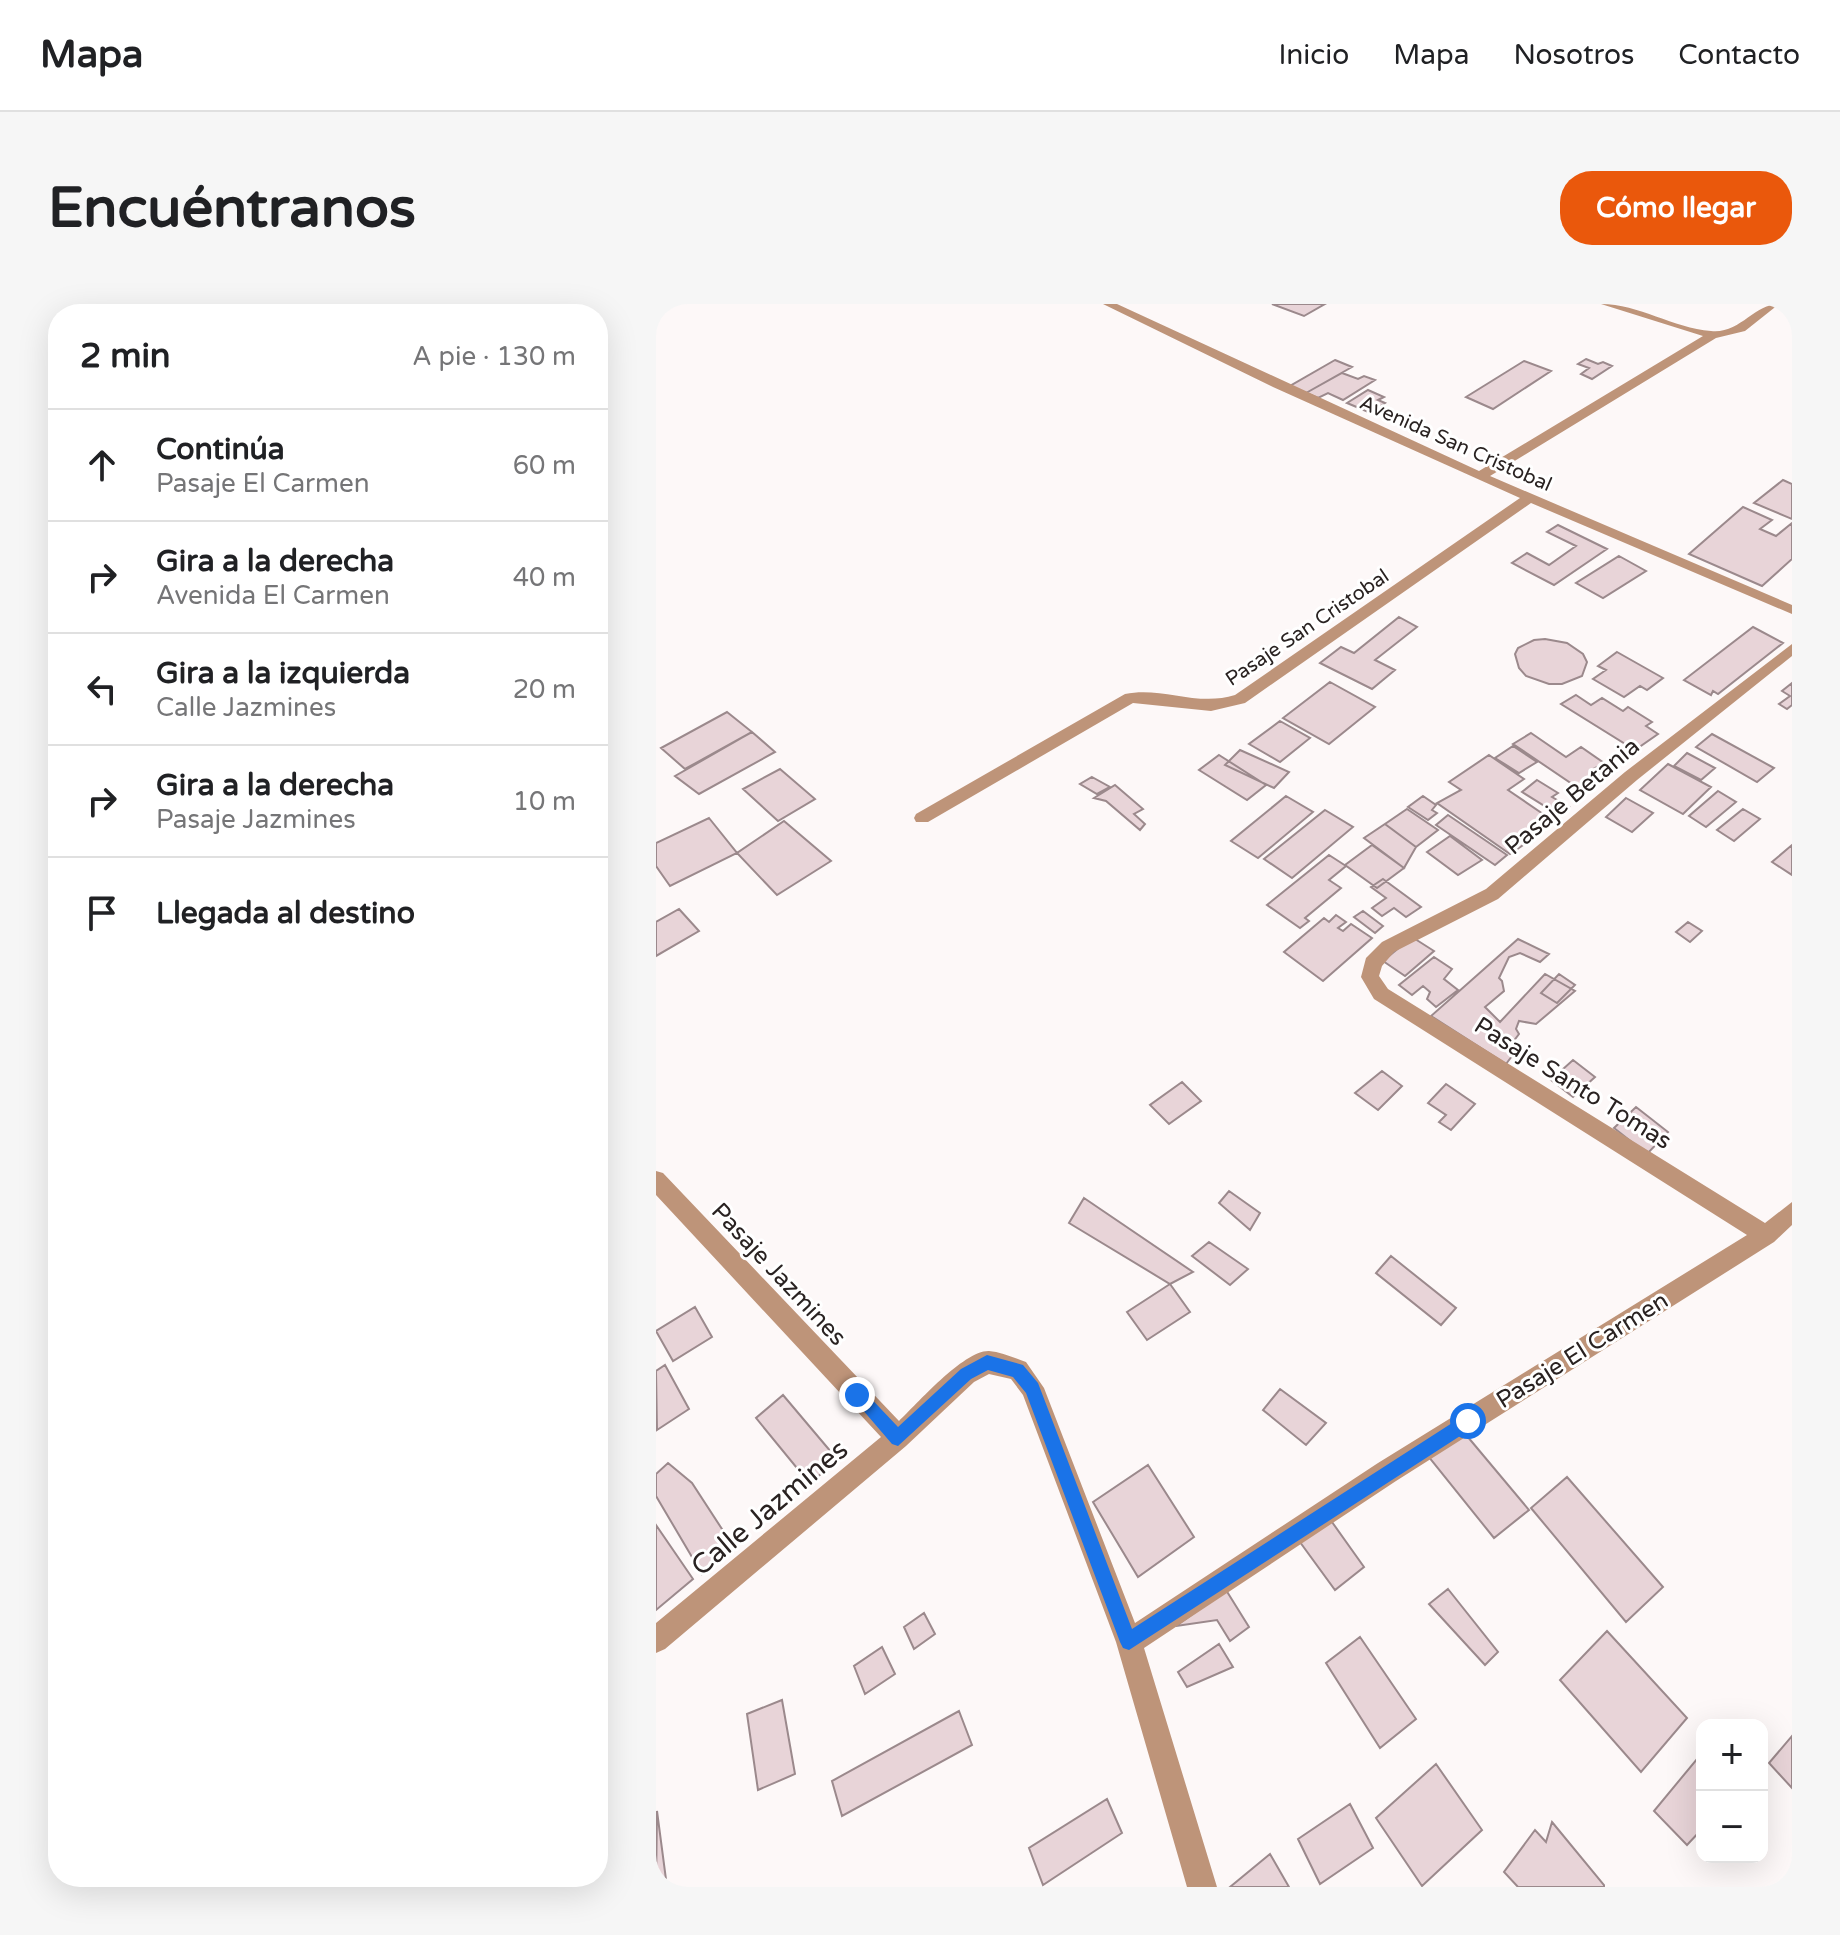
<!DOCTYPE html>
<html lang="es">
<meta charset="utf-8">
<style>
body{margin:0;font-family:"Varela Round",sans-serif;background:#f6f6f6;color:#202124}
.controls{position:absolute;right:24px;bottom:24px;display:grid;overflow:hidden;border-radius:16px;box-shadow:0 8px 32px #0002}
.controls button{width:72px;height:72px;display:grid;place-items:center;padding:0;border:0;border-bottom:2px solid #e0e0e0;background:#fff;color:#202124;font:40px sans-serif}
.stop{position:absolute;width:24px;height:24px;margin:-18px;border:6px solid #1a73e8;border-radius:50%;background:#fff}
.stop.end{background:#1a73e8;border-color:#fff;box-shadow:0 2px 8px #0008}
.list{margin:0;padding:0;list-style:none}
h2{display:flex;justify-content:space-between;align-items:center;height:104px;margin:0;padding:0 32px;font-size:34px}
h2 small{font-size:26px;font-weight:400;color:#757577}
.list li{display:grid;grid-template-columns:52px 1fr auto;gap:24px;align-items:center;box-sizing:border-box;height:112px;padding:0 32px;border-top:2px solid #e0e0e0}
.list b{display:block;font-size:30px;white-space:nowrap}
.list p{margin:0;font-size:26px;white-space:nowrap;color:#757577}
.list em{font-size:26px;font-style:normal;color:#757577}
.icon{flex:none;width:44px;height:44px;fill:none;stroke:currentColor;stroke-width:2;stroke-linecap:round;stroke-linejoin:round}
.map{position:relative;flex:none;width:1136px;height:1583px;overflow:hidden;border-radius:32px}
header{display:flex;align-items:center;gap:48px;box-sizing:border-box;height:112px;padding:0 40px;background:#fff;border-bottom:2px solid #e0e0e0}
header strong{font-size:38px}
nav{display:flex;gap:44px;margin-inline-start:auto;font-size:28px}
.intro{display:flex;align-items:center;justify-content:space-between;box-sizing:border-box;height:192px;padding:0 48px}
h1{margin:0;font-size:56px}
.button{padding:20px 36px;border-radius:32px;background:#ea580c;color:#fff;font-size:28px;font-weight:700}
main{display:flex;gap:48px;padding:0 48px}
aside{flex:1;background:#fff;border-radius:32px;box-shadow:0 8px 32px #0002}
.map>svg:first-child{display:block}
.building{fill:#e8d4d8;stroke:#9b898c;stroke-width:2}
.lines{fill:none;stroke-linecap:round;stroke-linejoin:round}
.minor{fill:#be9479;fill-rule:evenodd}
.route{fill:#1a73e8}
.labels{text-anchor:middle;stroke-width:6;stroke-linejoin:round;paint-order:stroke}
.far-street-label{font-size:20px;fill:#292221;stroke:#fff}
.street-label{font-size:24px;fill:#292221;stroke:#fff}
.near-street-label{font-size:28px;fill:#292221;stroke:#fff}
</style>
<header>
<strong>Mapa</strong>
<nav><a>Inicio</a><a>Mapa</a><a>Nosotros</a><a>Contacto</a></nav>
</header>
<div class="intro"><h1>Encuéntranos</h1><a class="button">Cómo llegar</a></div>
<main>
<aside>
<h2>2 min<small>A pie · 130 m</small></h2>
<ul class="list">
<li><svg class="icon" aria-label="ahead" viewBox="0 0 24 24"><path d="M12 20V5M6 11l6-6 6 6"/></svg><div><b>Continúa</b><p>Pasaje El Carmen</p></div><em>60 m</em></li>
<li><svg class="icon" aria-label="right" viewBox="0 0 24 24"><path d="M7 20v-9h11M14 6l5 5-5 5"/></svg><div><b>Gira a la derecha</b><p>Avenida El Carmen</p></div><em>40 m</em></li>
<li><svg class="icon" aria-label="left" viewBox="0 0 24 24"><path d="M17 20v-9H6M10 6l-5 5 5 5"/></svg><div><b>Gira a la izquierda</b><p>Calle Jazmines</p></div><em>20 m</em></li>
<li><svg class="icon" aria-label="right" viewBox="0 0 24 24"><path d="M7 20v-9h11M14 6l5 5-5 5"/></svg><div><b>Gira a la derecha</b><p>Pasaje Jazmines</p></div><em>10 m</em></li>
<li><svg class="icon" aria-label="arrive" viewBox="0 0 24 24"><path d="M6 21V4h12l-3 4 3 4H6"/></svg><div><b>Llegada al destino</b></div></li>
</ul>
</aside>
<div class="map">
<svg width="1136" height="1583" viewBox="0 0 1136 1583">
<rect width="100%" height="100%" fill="#fdf8f8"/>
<path class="building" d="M616,0H669L648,12Z
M930,55L942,60L947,58L956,62L936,75L925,70L933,64L922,60Z
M679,56L696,63L650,89L634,82Z
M868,57L895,67L837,105L810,93Z
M686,69L702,75L708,72L719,76L687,96L672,89L662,94L650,89Z
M712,86L728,93L722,96L729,99L715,109L691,99Z
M1127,176L1136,180V215L1098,199Z
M1087,203L1116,216L1104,225L1120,232L1136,219V255L1106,282L1033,250Z
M902,221L951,245L898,281L856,259L871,249L893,261L920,242L891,228Z
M963,252L990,267L947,294L920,279Z
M743,313L761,323L719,356L739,366L716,385L664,359L685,343L698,349Z
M1097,323L1127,339L1062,390L1057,387L1055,391L1028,376Z
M889,335L911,339L927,350L931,358L926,372L906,380H893L870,372L863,364L859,350L862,344L878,336Z
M961,348L1007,374L991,386L984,382L968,393L937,375L950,366L942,362Z
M674,378L719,403L673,440L627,414Z
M1136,379V401L1131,405L1123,400L1134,392L1126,387Z
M920,391L935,401L946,394L967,407L972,403L996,418L990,422L1002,430L979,446L905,400Z
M71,408L96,428L29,465L5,444Z
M624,417L654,434L624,458L593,440Z
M96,428L119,448L43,490L19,472Z
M875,429L910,453L925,443L948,459L939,464L948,470L925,486L857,440Z
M1056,430L1118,464L1101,478L1040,443Z
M857,442L881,458L863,469L839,454Z
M584,446L633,468L618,484L569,461Z
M1031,449L1059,464L1045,476L1018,462Z
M563,451L610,481L591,496L543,466Z
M833,451L868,475L852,486L890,512L870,527L879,533L854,550L781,499L805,486L793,478Z
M1012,460L1055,483L1027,510L984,486Z
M124,465L159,495L122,517L87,485Z
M436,473L454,483L441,490L424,480Z
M881,476L902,489L896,493L913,503L903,511L866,488Z
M459,481L487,505L478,510L489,520L484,526L450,497L438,494Z
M1062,487L1080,498L1050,523L1033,512Z
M630,492L657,508L602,554L575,537Z
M767,492L780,501L776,506L781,509L772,516L752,503Z
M970,494L997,509L976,528L950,513Z
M751,505L782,526L760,543L729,520Z
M1087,505L1104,515L1078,537L1061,526Z
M669,506L697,523L636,574L608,555Z
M792,511L851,551L839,561L780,521Z
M53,514L81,549L14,582L0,562V539Z
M128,517L175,557L121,591L81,549Z
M729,520L760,543L748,564L708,534Z
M794,532L826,556L802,571L771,548Z
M716,541L748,564L721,584L689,561Z
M1136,541V571L1116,558Z
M673,551L690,562L673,576L685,584L649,614L653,617L644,624L611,601Z
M727,575L765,603L750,613L738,604L726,612L716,604L730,594L715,583Z
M23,605L43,627L0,652V618Z
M707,607L727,622L719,629L698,613Z
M680,611L690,618L682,624L687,627L695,620L716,634L667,677L628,648L668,614L673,618Z
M1032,618L1046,627L1034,638L1020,628Z
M756,633L778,647L749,672L727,657Z
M862,635L893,650L884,658L864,649L853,653L843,674L846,677L848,687L829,703L844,718L889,670L919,687L880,720L863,717L860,725L863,730L854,742L859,748L850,760L775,712Z
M778,653L796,665L788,675L802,686L780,703L771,695L774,688L767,682L756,691L743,681Z
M903,670L919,681L901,699L885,689Z
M917,756L939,773L917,793L895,776Z
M726,767L746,782L722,806L699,789Z
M526,778L545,797L513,820L494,801Z
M790,780L819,800L795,826L783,818L790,811L772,799Z
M980,803L1012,828L991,850L958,824Z
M573,887L604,909L594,926L563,899Z
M428,894L537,968L514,980L413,919Z
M553,938L592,965L574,981L536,952Z
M735,952L800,1004L785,1021L720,969Z
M514,980L534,1008L491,1036L471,1008Z
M39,1003L56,1033L17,1057L0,1027Z
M9,1061L33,1105L1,1126L0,1067Z
M624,1085L670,1119L650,1141L607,1106Z
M127,1091L181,1155L154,1180L100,1114Z
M806,1126L873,1206L838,1234L772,1152Z
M12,1159L36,1179L79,1245L46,1270L0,1192V1170Z
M492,1161L538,1233L482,1273L437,1198Z
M911,1173L1007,1283L970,1318L875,1204Z
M671,1211L708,1263L679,1286L641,1234Z
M0,1221L37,1275L0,1306Z
M792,1285L842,1348L829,1361L773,1300Z
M570,1286L593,1323L574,1337L561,1316L520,1322Z
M268,1309L279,1330L258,1345L248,1323Z
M951,1327L1031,1414L985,1468L904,1376Z
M704,1333L760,1415L724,1444L670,1359Z
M563,1340L577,1363L531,1383L522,1368Z
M226,1343L239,1370L209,1390L198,1362Z
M126,1396L139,1470L102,1486L91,1410Z
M303,1407L316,1441L186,1512L176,1477Z
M1136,1432V1484L1113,1459Z
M1046,1449V1525L1031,1541L998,1507Z
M780,1460L826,1526L766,1582L720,1514Z
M451,1495L466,1529L387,1581L373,1544Z
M694,1500L717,1544L664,1580L642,1535Z
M1,1507L11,1583H0Z
M896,1518L948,1581V1583H862L848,1568L879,1526L890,1538Z
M614,1550L633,1583H574Z"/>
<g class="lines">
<path class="minor" d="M447,0H461L823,167L1047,32L945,0C983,0 1017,24 1055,27C1084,30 1098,0 1123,0L1089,27L1060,34L834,172L1136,301V310L875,199L589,399L555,407L477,399L272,518H260L258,514L260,510L469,390C505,382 541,403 579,391L864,194L617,83Z
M1136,340V352L981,476L842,595L738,648L726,662L723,672L732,685L1109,919L1136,898V921L1118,938L740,1177L488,1344L561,1583H531L460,1338L367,1091L355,1075L333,1070L318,1078L250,1142L9,1345L0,1349V1319L225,1133L0,891V867L7,869L243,1117C261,1100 308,1046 333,1047C345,1048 359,1054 370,1058L388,1084L479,1319L722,1159L1091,931L718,695L705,673L710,654L726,638L830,585L969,468Z"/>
</g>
<path class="route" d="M331,1051L367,1061L382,1079L476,1325L807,1112L812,1110L820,1117L818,1123L473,1346L467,1344L464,1338L370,1089L357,1073L332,1066L315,1075L242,1142L236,1140L194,1091L201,1084L207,1086L242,1123L305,1065Z"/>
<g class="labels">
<g class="far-street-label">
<text transform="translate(800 139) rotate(24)" y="7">Avenida San Cristobal</text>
<text transform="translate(651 323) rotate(-34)" y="7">Pasaje San Cristobal</text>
</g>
<g class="street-label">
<text transform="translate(916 492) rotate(-40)" y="8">Pasaje Betania</text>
<text transform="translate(917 779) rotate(32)" y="8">Pasaje Santo Tomas</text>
<text transform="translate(123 970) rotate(47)" y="8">Pasaje Jazmines</text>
<text transform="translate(926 1046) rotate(-32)" y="8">Pasaje El Carmen</text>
</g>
<g class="near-street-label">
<text transform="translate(113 1203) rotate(-40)" y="10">Calle Jazmines</text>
</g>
</g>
</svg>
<div class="controls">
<button>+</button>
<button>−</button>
</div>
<div class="stop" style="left:812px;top:1117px"></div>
<div class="stop end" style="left:201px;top:1091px"></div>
</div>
</main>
